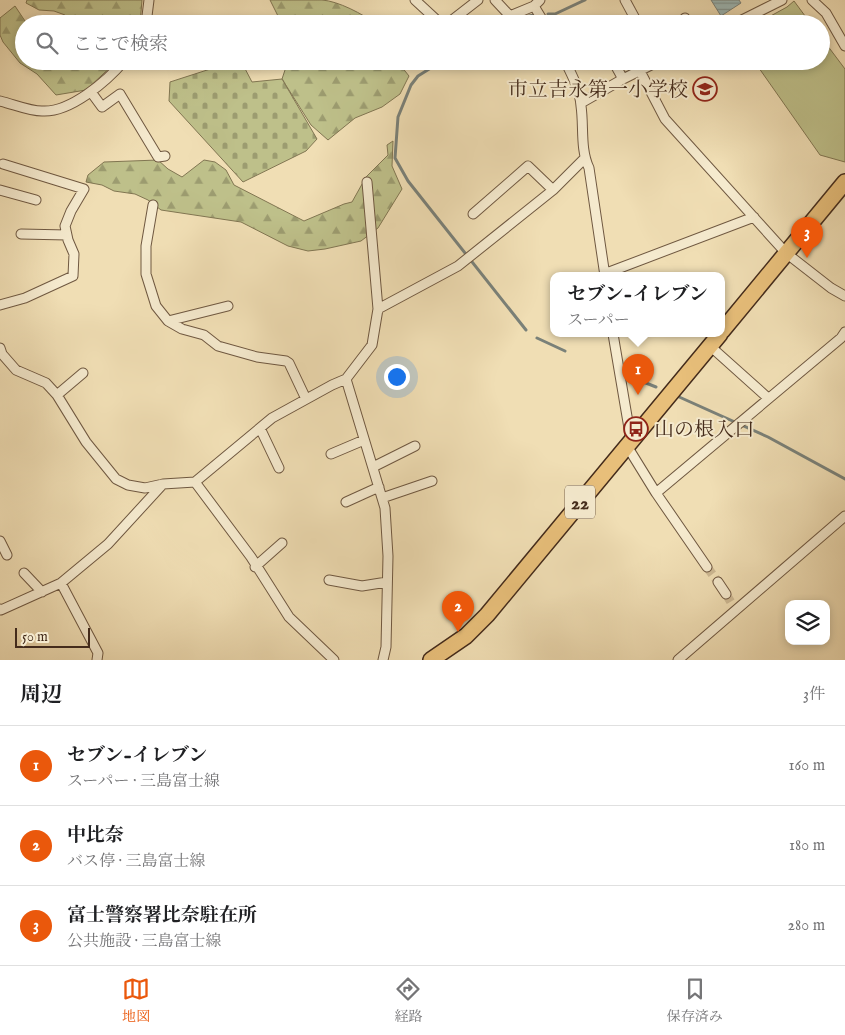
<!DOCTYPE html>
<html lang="ja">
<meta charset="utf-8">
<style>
body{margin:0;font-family:"IM FELL English","Noto Serif JP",serif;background:#f6f6f6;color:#202124}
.controls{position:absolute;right:15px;bottom:15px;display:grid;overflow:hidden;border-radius:10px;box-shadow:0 2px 8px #0003}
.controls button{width:45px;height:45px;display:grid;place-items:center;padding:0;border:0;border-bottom:1px solid #e0e0e0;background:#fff;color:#202124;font:25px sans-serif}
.scale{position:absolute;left:15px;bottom:12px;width:75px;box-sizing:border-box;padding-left:5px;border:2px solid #442b1b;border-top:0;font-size:14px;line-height:18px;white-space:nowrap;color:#442b1b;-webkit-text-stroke:4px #f5eace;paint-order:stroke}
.you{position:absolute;left:396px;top:376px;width:18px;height:18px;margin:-12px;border:4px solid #fff;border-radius:50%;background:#1a73e8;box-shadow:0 0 0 8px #1a73e833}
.badge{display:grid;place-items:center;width:32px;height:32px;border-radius:50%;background:#ea580c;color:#fff;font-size:16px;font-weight:700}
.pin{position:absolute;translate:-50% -41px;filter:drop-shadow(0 1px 2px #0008)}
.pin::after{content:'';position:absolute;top:26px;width:18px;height:15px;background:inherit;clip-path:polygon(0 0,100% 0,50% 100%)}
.popup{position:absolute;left:550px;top:272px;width:175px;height:65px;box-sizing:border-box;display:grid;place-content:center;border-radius:10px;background:#fff;filter:drop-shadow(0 1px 4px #0005);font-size:16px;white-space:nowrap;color:#757577}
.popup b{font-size:19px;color:#202124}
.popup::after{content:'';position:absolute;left:50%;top:100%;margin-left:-10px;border:10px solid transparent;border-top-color:#fff}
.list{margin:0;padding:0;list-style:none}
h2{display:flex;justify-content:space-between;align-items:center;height:65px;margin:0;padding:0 20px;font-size:21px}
h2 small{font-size:16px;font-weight:400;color:#757577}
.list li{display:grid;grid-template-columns:32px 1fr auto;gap:15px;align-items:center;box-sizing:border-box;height:80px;padding:0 20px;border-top:1px solid #e0e0e0}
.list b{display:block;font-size:19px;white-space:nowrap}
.list p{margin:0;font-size:16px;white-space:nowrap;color:#757577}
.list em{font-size:16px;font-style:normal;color:#757577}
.icon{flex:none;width:28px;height:28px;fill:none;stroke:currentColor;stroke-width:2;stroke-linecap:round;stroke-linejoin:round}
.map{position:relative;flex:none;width:845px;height:660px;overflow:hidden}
.search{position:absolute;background:#fff;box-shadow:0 2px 8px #0003;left:15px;right:15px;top:15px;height:55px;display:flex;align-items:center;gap:12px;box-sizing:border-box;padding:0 18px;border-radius:28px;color:#757577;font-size:19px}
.sheet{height:305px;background:#fff}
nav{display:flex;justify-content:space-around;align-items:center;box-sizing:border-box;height:70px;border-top:1px solid #e0e0e0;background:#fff;font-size:14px;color:#757577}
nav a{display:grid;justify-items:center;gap:2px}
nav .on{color:#ea580c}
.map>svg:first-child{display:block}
.forest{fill:url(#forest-firs);stroke:#817652}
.cemetery{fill:url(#cemetery-stones);stroke:#817652}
.garden{fill:#bec08a;stroke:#817652}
.water{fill:url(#water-rules);stroke:#7a8179}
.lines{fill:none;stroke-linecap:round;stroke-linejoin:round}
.stream{stroke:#7a8179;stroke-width:3}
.minor-tunnel{stroke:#ceba95;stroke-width:9;stroke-dasharray:9 4.5;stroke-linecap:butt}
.minor-casing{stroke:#6f5841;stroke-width:11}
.primary-casing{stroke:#442b1b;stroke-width:18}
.minor{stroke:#f5eace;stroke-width:9}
.primary{stroke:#e8bf7a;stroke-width:15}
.labels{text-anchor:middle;stroke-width:4;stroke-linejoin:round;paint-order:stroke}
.shield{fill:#f5eace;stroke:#796451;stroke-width:1}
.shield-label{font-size:19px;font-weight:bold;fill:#442b1b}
.poi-label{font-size:20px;fill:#442b1b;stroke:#f5eace;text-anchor:end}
</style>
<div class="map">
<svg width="845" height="660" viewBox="0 0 845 660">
<defs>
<pattern id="forest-firs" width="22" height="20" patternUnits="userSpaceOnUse" patternTransform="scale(1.25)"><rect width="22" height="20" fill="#bec08a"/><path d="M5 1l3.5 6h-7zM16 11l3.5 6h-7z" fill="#9c9c70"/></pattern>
<pattern id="cemetery-stones" width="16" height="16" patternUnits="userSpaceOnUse" patternTransform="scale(1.25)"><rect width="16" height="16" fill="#bec08a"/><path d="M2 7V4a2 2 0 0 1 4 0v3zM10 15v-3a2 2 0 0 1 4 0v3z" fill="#9c9c70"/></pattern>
<pattern id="water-rules" width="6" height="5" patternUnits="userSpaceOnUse" patternTransform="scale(1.25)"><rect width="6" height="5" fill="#9ebab8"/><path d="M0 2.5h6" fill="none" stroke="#829795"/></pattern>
</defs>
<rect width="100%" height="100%" fill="#f0deb4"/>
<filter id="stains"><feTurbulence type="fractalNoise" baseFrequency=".004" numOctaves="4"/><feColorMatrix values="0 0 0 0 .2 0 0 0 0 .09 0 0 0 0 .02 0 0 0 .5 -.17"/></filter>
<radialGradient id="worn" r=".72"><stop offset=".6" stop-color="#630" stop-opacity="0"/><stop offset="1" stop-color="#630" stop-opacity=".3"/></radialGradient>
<path class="forest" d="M27,0H142L140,24H61L65,15L54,11L39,10L26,3Z
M270,0C287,0 305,0 322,0C338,1 363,14 376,24H282Z
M15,6L27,24H24V61H117L86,90L56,95L37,74L20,63L3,42L0,35V18Z
M288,61H397L409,76L400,94L382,107L355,118L328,140L311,125L282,79Z
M393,141L392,166L402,189L378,228L361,241L325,249L308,251L288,246L241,222L161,210L148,200L135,194L114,191L102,185L86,182L88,175L104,162L158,160L168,169L182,177L204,160L215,162L226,170L234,185L304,221L344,204L352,202L366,177L388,155L387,145Z"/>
<path class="cemetery" d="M235,61H241L252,82L282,79L317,139L306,151L243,182L169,101L170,82Z"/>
<path class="garden" d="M794,1L811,24H756L787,7Z
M821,37L845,69V162L820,155L754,61H821Z"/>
<path class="water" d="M711,0H739L741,3L721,16Z"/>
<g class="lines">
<path class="stream" d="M548,14H555L585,0
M504,24L510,20L534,15
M442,61L418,76L411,85L398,117L395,158L408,181L526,330
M537,338L565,351
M626,375L656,387
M677,396L768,437L845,479"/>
<path class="minor-tunnel" d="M707,567L718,582
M726,594L732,604"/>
<g class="minor-casing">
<path id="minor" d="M415,0L441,24
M495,0L510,16L534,6L540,0
M625,0L638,24
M812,0L826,13L845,46
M534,6L545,24
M685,18L688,24
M146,24L149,0
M447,24L478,0
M734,24L782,0
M565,61C572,75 580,90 581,106C584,126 580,149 589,168L605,276
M613,61L623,79
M640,71L665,119L786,253L831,288L845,296
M91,92L102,107L120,94L158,157L165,156
M0,101C13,104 29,111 42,111C70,113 107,81 124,61
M581,103L623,79L659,61
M0,190L36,200
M153,205L146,246V274L156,306L168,321L228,306
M473,214L528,166L553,190
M21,234L67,235
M604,274L754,217
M0,305L25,298L73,276L74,254L68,240L65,226L71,211L84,189L3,164
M378,309L458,266L553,190L585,158
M168,321L182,329L204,335L218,346L257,357L286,361L289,363L306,399
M613,334L631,440
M710,346L768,398
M0,348L2,354L16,370L46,383L57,395L86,442L116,479L128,485L145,488L163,484L195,482L272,418L332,385L346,379L372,345L378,309L367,182
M346,379L385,508L388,556L386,647L383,660
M57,395L83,373
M260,428L279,468
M627,446L656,493L841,338L845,332
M331,454L364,440
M373,467L415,446
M195,482L251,557L289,617L334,660
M656,493L707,567
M382,498L432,481
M346,502L379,487
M0,541L7,555
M255,567L282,543
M24,573L42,592
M329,580L362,586L387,582
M718,582L726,594
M61,583L98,653L97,660
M0,609L1,610L61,583L108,544L163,484
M678,660L845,516"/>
</g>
<g class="primary-casing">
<path id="primary" d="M722,331L845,182
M431,660L466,636L487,615L720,334"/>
</g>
<use href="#minor" class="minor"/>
<use href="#primary" class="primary"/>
</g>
<defs>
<g id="school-ring" transform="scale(1.25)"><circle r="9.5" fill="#f5eace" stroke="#8f2418" stroke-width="1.5"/><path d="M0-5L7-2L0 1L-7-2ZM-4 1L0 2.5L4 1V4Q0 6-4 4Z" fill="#8f2418"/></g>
<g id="bus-ring" transform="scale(1.25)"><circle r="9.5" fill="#f5eace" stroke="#8f2418" stroke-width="1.5"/><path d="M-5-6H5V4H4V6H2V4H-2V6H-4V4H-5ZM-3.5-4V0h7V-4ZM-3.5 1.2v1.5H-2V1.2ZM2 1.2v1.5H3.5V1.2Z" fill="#8f2418"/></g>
</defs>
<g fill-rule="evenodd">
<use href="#school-ring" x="705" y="89"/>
<use href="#bus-ring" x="636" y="429"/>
</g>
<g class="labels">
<rect class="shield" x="565" y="485.5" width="30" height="33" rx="4"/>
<g class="shield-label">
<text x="580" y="509">22</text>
</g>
<g class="poi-label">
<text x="688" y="96">市立吉永第一小学校</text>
<text x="654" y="436" text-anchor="start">山の根入口</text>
</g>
</g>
<rect width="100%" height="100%" filter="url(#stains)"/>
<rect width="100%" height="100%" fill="url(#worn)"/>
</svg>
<div class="controls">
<button><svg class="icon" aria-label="layers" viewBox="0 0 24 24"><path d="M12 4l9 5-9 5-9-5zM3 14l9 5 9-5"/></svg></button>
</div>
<div class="scale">50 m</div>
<div class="you"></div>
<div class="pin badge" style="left:638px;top:395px">1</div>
<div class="popup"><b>セブン-イレブン</b>スーパー</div>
<div class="pin badge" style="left:458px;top:632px">2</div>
<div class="pin badge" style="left:807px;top:258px">3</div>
<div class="search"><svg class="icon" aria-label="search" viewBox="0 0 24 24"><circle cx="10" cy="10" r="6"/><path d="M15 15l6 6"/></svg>ここで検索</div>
</div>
<section class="sheet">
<h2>周辺<small>3件</small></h2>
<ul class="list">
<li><span class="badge">1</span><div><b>セブン-イレブン</b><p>スーパー · 三島富士線</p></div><em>160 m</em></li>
<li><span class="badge">2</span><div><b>中比奈</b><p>バス停 · 三島富士線</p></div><em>180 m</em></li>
<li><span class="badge">3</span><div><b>富士警察署比奈駐在所</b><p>公共施設 · 三島富士線</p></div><em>280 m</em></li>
</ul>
</section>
<nav>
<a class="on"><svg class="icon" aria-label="map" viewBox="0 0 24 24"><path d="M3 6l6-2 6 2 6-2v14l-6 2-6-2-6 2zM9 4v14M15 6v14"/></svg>地図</a>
<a><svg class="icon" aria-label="directions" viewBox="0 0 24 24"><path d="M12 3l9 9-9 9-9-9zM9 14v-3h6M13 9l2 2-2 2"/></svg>経路</a>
<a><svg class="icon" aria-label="saved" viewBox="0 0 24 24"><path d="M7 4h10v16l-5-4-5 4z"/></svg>保存済み</a>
</nav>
